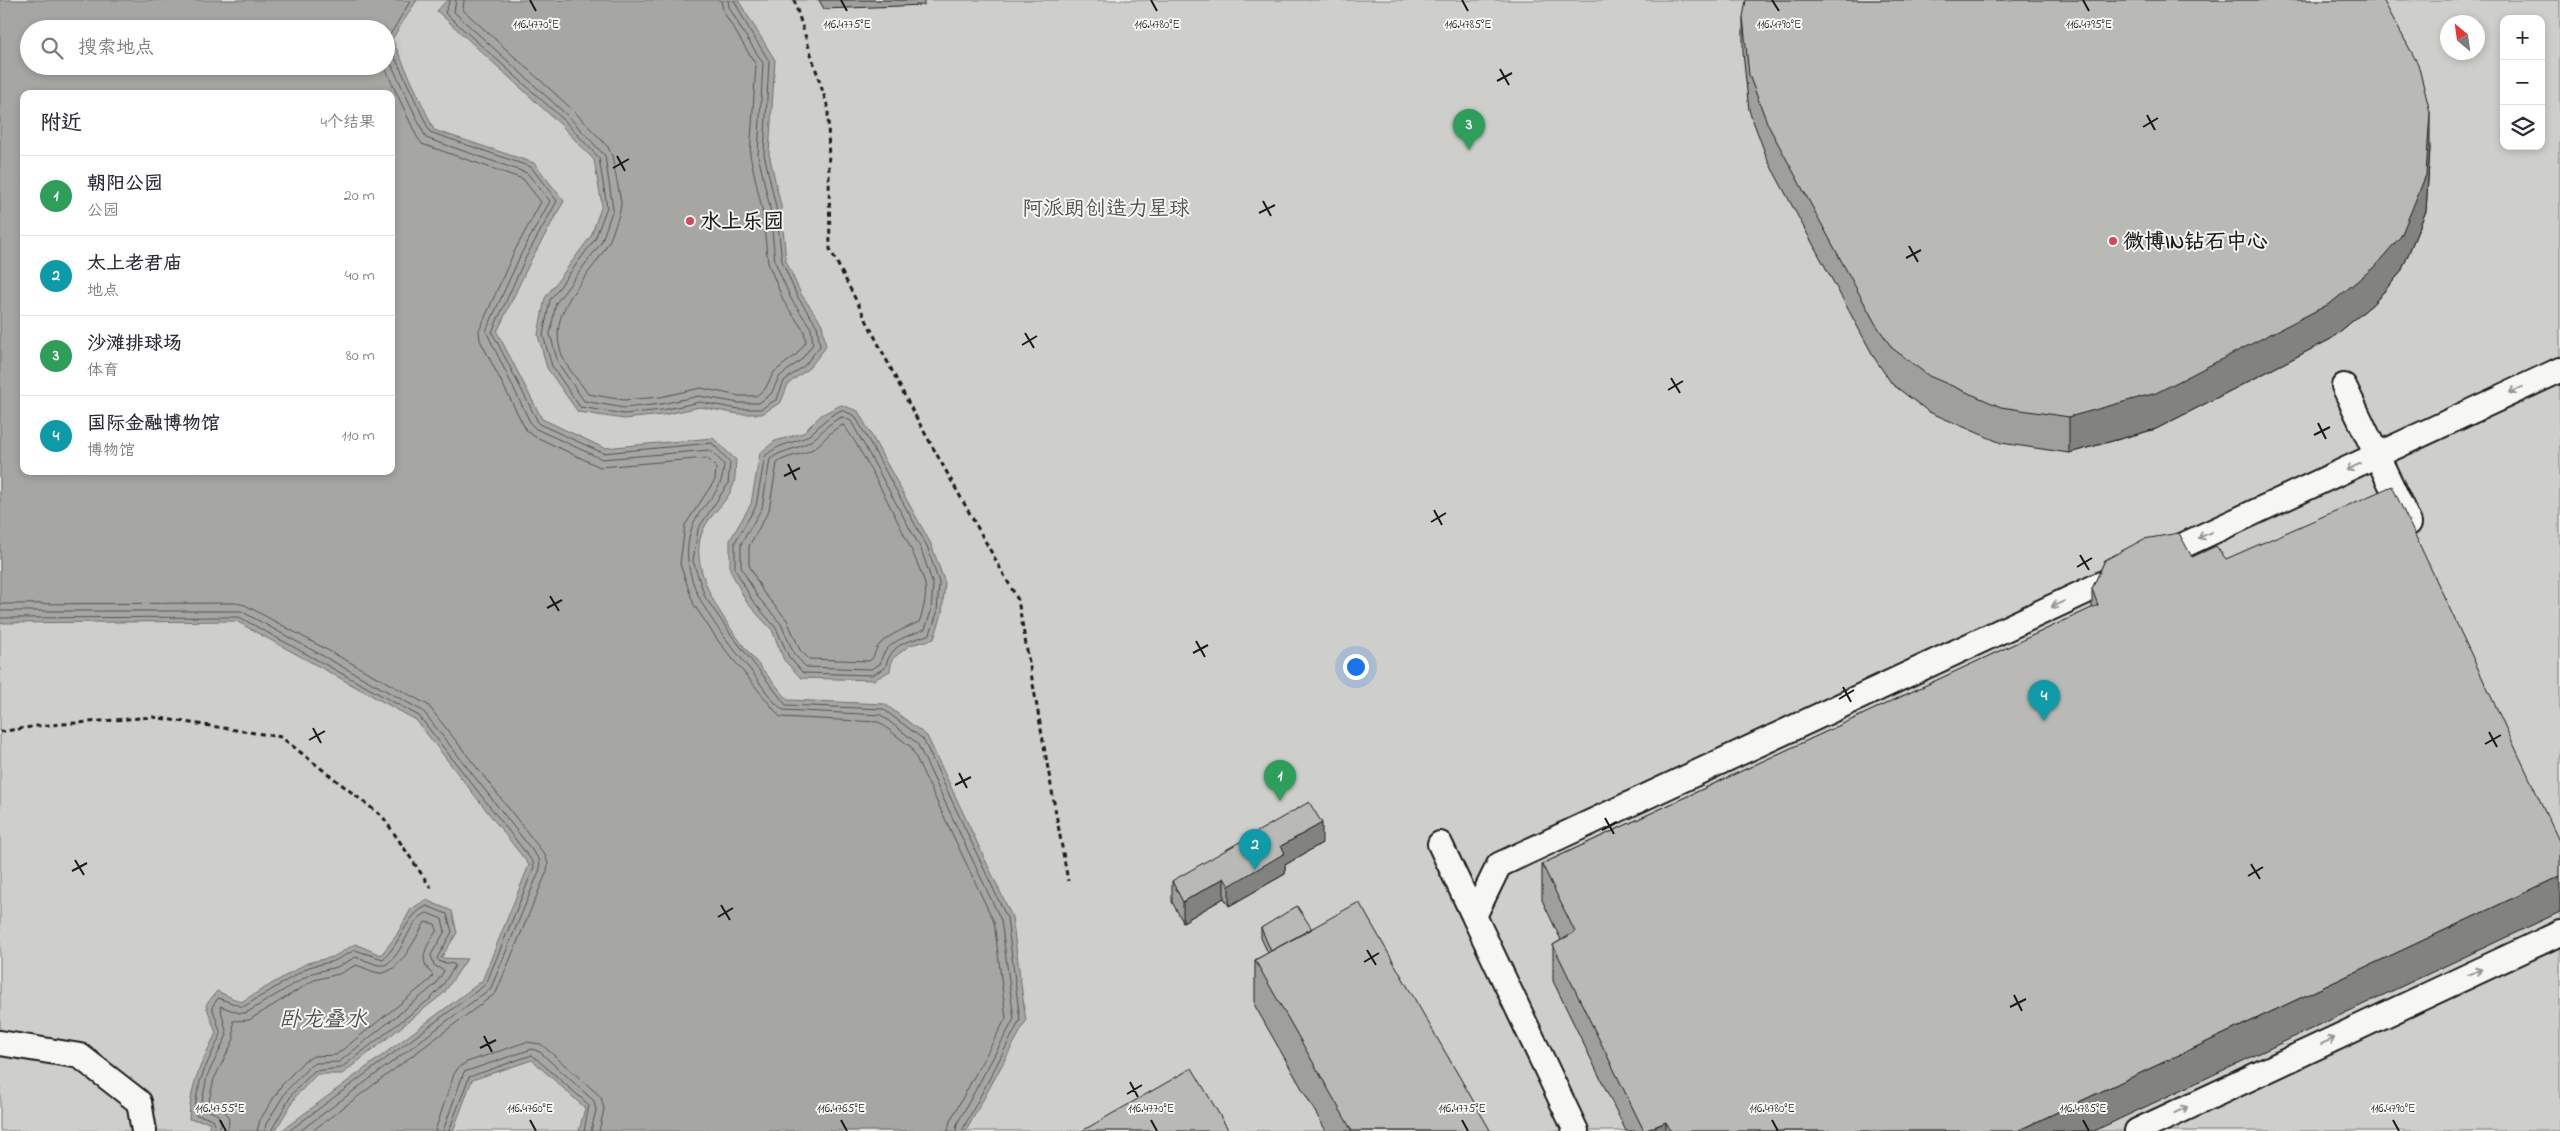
<!DOCTYPE html>
<html lang="zh">
<meta charset="utf-8">
<style>
body{margin:0;font-family:"Indie Flower","LXGW WenKai TC",sans-serif;background:#f7f7f7;color:#2b2b33}
.controls{position:absolute;right:15px;top:15px;display:grid;overflow:hidden;border-radius:10px;box-shadow:0 2px 8px #0003}
.controls button{width:45px;height:45px;display:grid;place-items:center;padding:0;border:0;border-bottom:1px solid #e1e1e2;background:#fff;color:#2b2b33;font:25px sans-serif}
.compass{position:absolute;left:2440px;top:15px;width:45px;height:45px;border-radius:50%;background:#fff;box-shadow:0 2px 8px #0003;rotate:331deg}
.you{position:absolute;left:1355px;top:666px;width:18px;height:18px;margin:-12px;border:4px solid #fff;border-radius:50%;background:#1a73e8;box-shadow:0 0 0 8px #1a73e833}
.badge{display:grid;place-items:center;width:32px;height:32px;border-radius:50%;background:#d1495b;color:#fff;font-size:16px;font-weight:700}
.pin{position:absolute;translate:-50% -41px;filter:drop-shadow(0 1px 2px #0008)}
.pin::after{content:'';position:absolute;top:26px;width:18px;height:15px;background:inherit;clip-path:polygon(0 0,100% 0,50% 100%)}
.list{margin:0;padding:0;list-style:none}
h2{display:flex;justify-content:space-between;align-items:center;height:65px;margin:0;padding:0 20px;font-size:21px}
h2 small{font-size:16px;font-weight:400;color:#7c7c81}
.list li{display:grid;grid-template-columns:32px 1fr auto;gap:15px;align-items:center;box-sizing:border-box;height:80px;padding:0 20px;border-top:1px solid #e1e1e2}
.list b{display:block;font-size:19px;white-space:nowrap}
.list p{margin:0;font-size:16px;white-space:nowrap;color:#7c7c81}
.list em{font-size:16px;font-style:normal;color:#7c7c81}
.icon{flex:none;width:28px;height:28px;fill:none;stroke:currentColor;stroke-width:2;stroke-linecap:round;stroke-linejoin:round}
.map{position:relative;flex:none;width:2560px;height:1131px;overflow:hidden}
.search{position:absolute;background:#fff;box-shadow:0 2px 8px #0003;left:20px;top:20px;width:375px;height:55px;display:flex;align-items:center;gap:12px;box-sizing:border-box;padding:0 18px;border-radius:28px;color:#7c7c81;font-size:19px}
.panel{position:absolute;background:#fff;box-shadow:0 2px 8px #0003;left:20px;top:90px;width:375px;height:385px;border-radius:10px}
.map>svg:first-child{display:block}
.green{fill:#cececb;stroke:#757574;fill-rule:evenodd}
.water{fill:#a6a6a3;stroke:#6f6f6d;fill-rule:evenodd}
.lines{fill:none;stroke-linecap:round;stroke-linejoin:round}
.shore{stroke:#535352;stroke-width:1}
.service-casing{stroke:#1c1c1c;stroke-width:28}
.path{stroke:#1c1c1c;stroke-width:3;stroke-dasharray:5 4;stroke-linecap:butt}
.service{stroke:#f6f6f2;stroke-width:24}
.wall{fill:#9f9f9d;stroke:#1c1c1c}
.shaded-wall{fill:#82827f;stroke:#1c1c1c}
.building{fill:#b9b9b6;stroke:#1c1c1c}
.oneway{stroke:#949492}
.ticks{fill:none;stroke:#1c1c1c;stroke-width:2}
.poi-dot{fill:#d1495b;stroke:#f6f6f2;stroke-width:2}
.labels{text-anchor:middle;stroke-width:4;stroke-linejoin:round;paint-order:stroke}
.park-label{font-size:21px;fill:#515151;stroke:#f6f6f2}
.poi-label{font-size:21px;font-weight:bold;fill:#1c1c1c;stroke:#f6f6f2;text-anchor:start}
.water-label{font-size:22px;font-style:italic;fill:#535352;stroke:#f6f6f2}
.ticks-label{font-size:12px;text-anchor:middle;fill:#1c1c1c;stroke:#f6f6f2;stroke-width:4;stroke-linejoin:round;paint-order:stroke}
</style>
<div class="map">
<svg width="2560" height="1131" viewBox="0 0 2560 1131">
<rect width="100%" height="100%" fill="#edede9"/>
<filter id="ink" filterUnits="userSpaceOnUse"><feTurbulence type="fractalNoise" baseFrequency=".02" numOctaves="2"/><feDisplacementMap in="SourceGraphic" scale="10" xChannelSelector="R" yChannelSelector="G"/><feConvolveMatrix kernelMatrix="1 2 1 2 8 2 1 2 1" color-interpolation-filters="sRGB"/></filter>
<g filter="url(#ink)">
<path class="green" d="M0,0H2560V1131H0ZM2504,19H2541V146H2504ZM2448,22H2478V52H2448ZM29,29H386V66H29ZM24,94H391V471H24Z"/>
<path class="water" d="M0,0H417L392,39L434,130L534,163L564,201L531,260L497,332L542,419L604,448L713,438L736,460C735,468 736,479 733,486C727,503 710,514 703,530C680,583 757,661 788,700L885,704L927,736L1012,917L1026,1021L966,1131H579L585,1108L532,1060L472,1080L453,1131H281L482,981L529,865L416,720L236,621L0,623ZM29,29H386V66H29ZM24,94H391V471H24Z
M447,0H738L775,60L769,154L781,206L786,261L801,294L822,324L826,347L809,368L788,384L781,402L762,414H738L700,407L663,415L624,419L578,412L547,368L538,335L545,298L591,236L602,205L594,160L560,124L437,11Z
M841,405L858,411L931,544L945,583L942,614L934,639L910,645L892,659L890,671L874,680L801,678L784,660L772,630L747,603L730,570V540L751,504L760,453L775,441L803,433L821,415Z
M426,900L452,911L457,933L441,958L467,959L444,993L342,1074H317L296,1096L275,1131H208L210,1122L189,1119C191,1082 200,1066 216,1033L206,1005L217,991L241,1002L307,963L333,957L355,944L381,955L396,936L411,909Z"/>
<g class="lines">
<path class="shore" d="M411,0L387,40L430,132L531,167L557,201L526,257L492,332L539,424L603,453L712,443L730,462L728,484L698,529L693,561L705,597L730,633L786,705L883,709L923,739L1007,918L1020,1020L962,1131
M450,0L445,13L564,120L599,158L607,207L595,239L550,300L543,335L552,366L580,407L624,414L662,410L700,402L738,409H761L777,399L784,381L805,365L820,346L817,326L797,296L782,261L776,207L764,154L769,61L749,29L734,0
M456,0L454,12L568,116L605,156L613,209L601,243L556,303L550,334L558,363L584,401L624,408L661,404L699,396L739,403H759L771,394L779,377L801,360L813,344L811,328L791,299L775,262L770,208L758,155L763,63L743,32L729,7L728,0
M464,0L463,10L573,110L608,147L612,156L621,202C621,213 616,222 613,232C597,277 540,306 564,360C570,372 581,383 588,394L624,400L660,397L701,388L739,396H756L765,389L774,372L796,355L806,342L804,331L784,302L768,263L762,209L750,155L756,65L723,11L721,0
M386,53L426,138L527,173L550,201L521,254L486,331L531,424L536,429L602,459L710,450L724,464C723,496 701,502 692,527C673,582 721,632 752,672C761,684 771,701 783,710L881,715L917,743L1001,920L1014,1019L957,1124L956,1131
M384,66L417,137L422,144L523,179L541,202L514,252L479,331L480,340L526,430L534,436L600,467L707,458L716,467L715,480L685,525L680,564L694,605L719,642L780,717L879,722L911,747L994,922L1006,1018L950,1121L948,1131
M842,410L855,416L927,546L939,583L937,613L930,634C908,643 892,641 885,668L872,675L803,673L789,657L776,628L752,600L735,569V542L756,506L765,456C780,443 788,445 804,438C817,432 823,417 842,410Z
M842,417L851,421L921,549L933,585L931,612L925,629C907,637 884,641 880,664L871,669L806,667L794,654L781,624L757,596L741,567V544L762,508L770,459C782,450 794,450 807,443C820,437 826,423 842,417Z
M843,425C855,434 923,567 925,585C927,597 923,612 919,622C904,629 892,633 880,644C874,650 875,658 869,661L809,659L800,650L787,620L763,592L749,565V546L769,510L777,463C787,455 800,456 811,450C823,444 829,430 843,425Z
M0,604L236,603L245,605L428,705L545,855L548,864L547,871L496,993L312,1131
M0,611H241L423,711L539,859L540,869L491,988L300,1131
M0,618L239,617L419,716L533,862L534,867L486,984L289,1131
M213,1131L215,1124L213,1119L196,1115L195,1113C196,1080 208,1063 221,1034L212,1007L218,998L243,1007L309,967L334,961L355,950L383,959C401,944 405,915 427,906L447,914L452,932L437,958L440,962L454,964L455,966L440,989L430,999L341,1068L314,1071L292,1094L271,1131
M219,1131L221,1123L218,1115L201,1107L207,1076L227,1035L220,1006L239,1013H246L312,973L337,967L356,957L378,965H385C405,954 407,921 427,913L442,919L445,931L431,955L434,965L444,971L435,985L339,1062L316,1063L310,1066L287,1090L266,1124L265,1131
M227,1131C234,1110 220,1110 209,1101L214,1079L234,1039L233,1021L249,1020L314,980L339,974L356,965C364,967 371,972 379,973C399,975 416,937 425,922L435,924L437,930C427,946 416,959 433,975L430,980L336,1055L314,1056L304,1061L281,1086L260,1120L257,1131
M435,1131L454,1074L459,1067L467,1062L526,1042L541,1044L601,1097L604,1109L599,1131
M443,1131L464,1072L532,1049L540,1052L594,1101L596,1110L591,1131
M449,1131L469,1077L532,1055L589,1105L584,1131"/>
<g class="service-casing">
<path id="service" d="M2344,386L2409,523
M2156,558L2560,370
M1440,844L1474,916
M0,1043L80,1056L139,1102L144,1131
M1576,1131L1474,916L1499,865L2121,575
M2137,1131L2560,933"/>
</g>
<path class="path" d="M794,0L828,108L830,249L912,410L1018,600L1068,881
M0,732L37,726L153,717L281,737L383,817L431,888"/>
<use href="#service" class="service"/>
</g>
<path class="wall" d="M819,0H924V5L824,9Z
M1743,17L2430,148L2426,211L2401,272L2374,303L2331,339L2156,429L2069,453L2001,443L1929,412L1892,384L1875,359L1768,161L1749,110L1743,53Z
M2105,560L2094,1131H1626L1553,981V945L1561,940L1542,900V864L2092,608V589Z
M1322,843L1285,865V874L1229,906L1224,898L1183,922L1172,902V881Z
M1261,928L1312,929L1490,1131H1326L1255,1006V960L1268,953L1261,938Z"/>
<path class="shaded-wall" d="M2430,112V148L2426,211L2401,272L2374,303L2331,339L2156,429L2069,453V417Z
M1322,823V843L1285,865V874L1229,906V886L1281,846Z
M2560,876V912L2094,1131H2017Z
M1224,878V898L1183,922V902Z
M1666,1122V1131H1645Z"/>
<path class="building" d="M1746,0H2383L2418,64L2430,112L2426,175L2401,236L2374,267L2331,303L2156,393L2069,417L2001,407L1929,376L1892,348L1875,323L1768,125L1749,75L1743,17Z
M2392,486L2560,843V876L2017,1131H1671L1666,1122L1644,1131L1553,945L1575,932L1542,864L2098,605L2092,589L2105,560L2144,539L2179,533L2192,557L2216,546L2226,559Z
M1309,802L1322,823L1281,846L1285,853L1229,886L1224,878L1183,902L1172,881Z
M1359,902L1490,1130L1488,1131H1352L1255,960Z
M1297,906L1312,929L1271,951L1261,928Z
M1192,1068L1229,1131H1082Z"/>
<defs><path id="oneway-shaft" d="M-6 0H5M1.5-3L5.5 0L1.5 3" fill="none" stroke-width="1.6" stroke-linecap="round" stroke-linejoin="round" transform="scale(1.25)"/></defs>
<g class="oneway">
<use href="#oneway-shaft" transform="translate(2516 390) rotate(155)"/>
<use href="#oneway-shaft" transform="translate(2353 467) rotate(155)"/>
<use href="#oneway-shaft" transform="translate(2205 535) rotate(155)"/>
<use href="#oneway-shaft" transform="translate(2058 604) rotate(155)"/>
<use href="#oneway-shaft" transform="translate(2475 972) rotate(-24)"/>
<use href="#oneway-shaft" transform="translate(2328 1041) rotate(-25)"/>
<use href="#oneway-shaft" transform="translate(2181 1110) rotate(-25)"/>
</g>
</g>
<path class="ticks" d="M530,0L536,11M841,0L847,11M1151,0L1157,11M1462,0L1468,11M1772,0L1779,11M2083,0L2089,11M1500,69L1509,85M1497,81L1512,73M2147,115L2155,130M2143,127L2158,118M617,156L625,171M613,168L629,159M1263,201L1271,216M1259,213L1275,205M1909,246L1918,262M1906,258L1921,250M1025,333L1034,348M1022,345L1037,336M1671,378L1680,393M1668,390L1683,381M2318,423L2326,439M2314,435L2330,427M788,464L796,480M784,476L800,468M1434,510L1442,525M1431,522L1446,513M2080,555L2089,570M2077,567L2092,558M550,596L559,611M547,608L562,600M1196,641L1205,657M1193,653L1208,645M1843,687L1851,702M1839,699L1854,690M313,728L321,743M2489,732L2497,747M309,740L325,731M2485,744L2501,735M959,773L967,788M955,785L971,777M1605,818L1614,834M1602,830L1617,822M75,860L84,875M2251,864L2260,879M72,871L87,863M2248,876L2263,867M721,905L730,920M718,917L733,908M1367,950L1376,965M1364,962L1379,953M2014,995L2022,1011M2010,1007L2026,999M484,1036L492,1052M480,1048L496,1040M1130,1082L1138,1097M1127,1094L1142,1085M220,1120L226,1131M530,1120L536,1131M841,1120L847,1131M1151,1120L1157,1131M1462,1120L1468,1131M1772,1120L1778,1131M2083,1120L2089,1131M2393,1120L2399,1131"/>
<g class="poi-dot">
<circle cx="690" cy="221" r="5"/>
<circle cx="2113" cy="241" r="5"/>
</g>
<g class="labels">
<g class="park-label">
<text x="1106" y="215">阿派朗创造力星球</text>
</g>
<g class="poi-label">
<text x="700" y="228">水上乐园</text>
<text x="2123" y="248">微博IN钻石中心</text>
</g>
<g class="water-label">
<text x="323" y="1026">卧龙叠水</text>
</g>
</g>
<g class="ticks-label">
<text x="536" y="28">116.4770°E</text>
<text x="847" y="28">116.4775°E</text>
<text x="1157" y="28">116.4780°E</text>
<text x="1468" y="28">116.4785°E</text>
<text x="1779" y="28">116.4790°E</text>
<text x="2089" y="28">116.4795°E</text>
<text x="220" y="1112">116.4755°E</text>
<text x="530" y="1112">116.4760°E</text>
<text x="841" y="1112">116.4765°E</text>
<text x="1151" y="1112">116.4770°E</text>
<text x="1462" y="1112">116.4775°E</text>
<text x="1772" y="1112">116.4780°E</text>
<text x="2083" y="1112">116.4785°E</text>
<text x="2393" y="1112">116.4790°E</text>
</g>
</svg>
<div class="controls">
<button>+</button>
<button>−</button>
<button><svg class="icon" aria-label="layers" viewBox="0 0 24 24"><path d="M12 4l9 5-9 5-9-5zM3 14l9 5 9-5"/></svg></button>
</div>
<svg class="compass" viewBox="-18 -18 36 36"><path d="M0-13l5 13h-10z" fill="#e53935"/><path d="M0 13l5-13h-10z" fill="#7c7c81"/></svg>
<div class="you"></div>
<div class="pin badge" style="left:1280px;top:801px;background:#2e9e5b">1</div>
<div class="pin badge" style="left:1255px;top:870px;background:#0f9aa8">2</div>
<div class="pin badge" style="left:1469px;top:150px;background:#2e9e5b">3</div>
<div class="pin badge" style="left:2044px;top:721px;background:#0f9aa8">4</div>
<div class="search"><svg class="icon" aria-label="search" viewBox="0 0 24 24"><circle cx="10" cy="10" r="6"/><path d="M15 15l6 6"/></svg>搜索地点</div>
<section class="panel">
<h2>附近<small>4个结果</small></h2>
<ul class="list">
<li><span class="badge" style="background:#2e9e5b">1</span><div><b>朝阳公园</b><p>公园</p></div><em>20 m</em></li>
<li><span class="badge" style="background:#0f9aa8">2</span><div><b>太上老君庙</b><p>地点</p></div><em>40 m</em></li>
<li><span class="badge" style="background:#2e9e5b">3</span><div><b>沙滩排球场</b><p>体育</p></div><em>80 m</em></li>
<li><span class="badge" style="background:#0f9aa8">4</span><div><b>国际金融博物馆</b><p>博物馆</p></div><em>110 m</em></li>
</ul>
</section>
</div>
